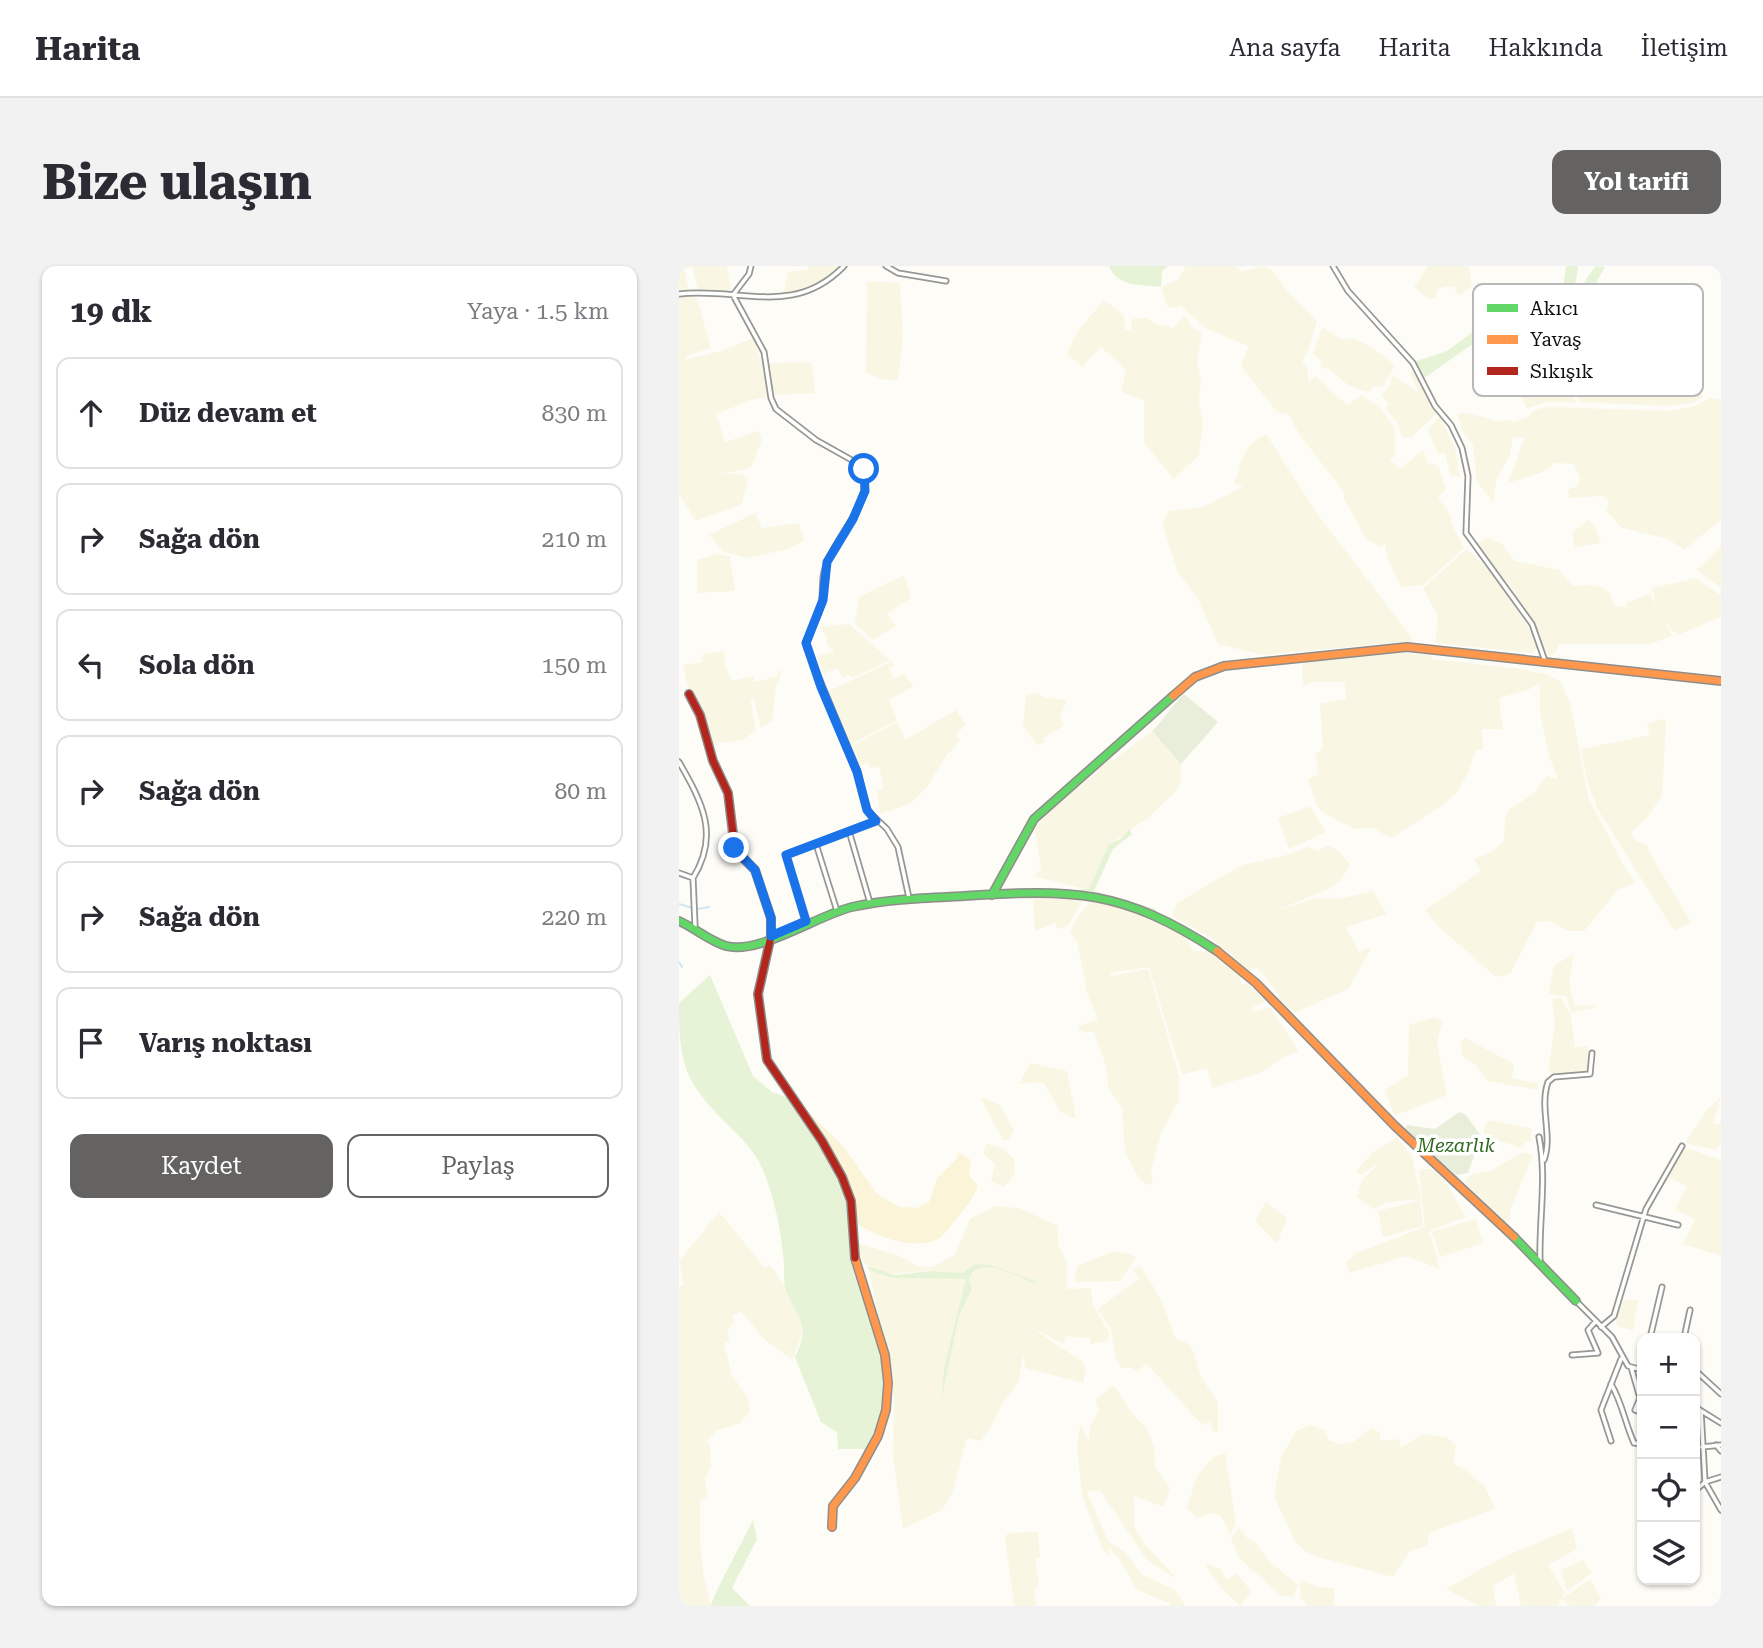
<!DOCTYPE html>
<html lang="tr">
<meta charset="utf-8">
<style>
body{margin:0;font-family:"Roboto Serif",serif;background:#f2f2f3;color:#2b2b33}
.controls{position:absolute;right:21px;bottom:21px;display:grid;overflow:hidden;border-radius:14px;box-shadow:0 2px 5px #0004}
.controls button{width:63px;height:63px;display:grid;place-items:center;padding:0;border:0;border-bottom:2px solid #e1e1e2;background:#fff;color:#2b2b33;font:35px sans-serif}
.stop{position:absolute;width:21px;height:21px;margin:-16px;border:5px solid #1a73e8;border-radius:50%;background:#fff}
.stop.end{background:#1a73e8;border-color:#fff;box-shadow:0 2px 7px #0008}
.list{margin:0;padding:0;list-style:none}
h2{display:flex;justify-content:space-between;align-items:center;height:91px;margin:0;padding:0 28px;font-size:30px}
h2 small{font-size:23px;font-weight:400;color:#7c7c81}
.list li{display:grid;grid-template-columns:46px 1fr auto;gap:21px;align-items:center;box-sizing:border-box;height:112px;margin:0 14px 14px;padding:0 14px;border:2px solid #e1e1e2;border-radius:14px}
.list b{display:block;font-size:26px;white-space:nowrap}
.list em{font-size:23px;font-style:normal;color:#7c7c81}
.actions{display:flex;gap:14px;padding:21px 28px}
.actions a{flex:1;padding:16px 0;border:2px solid #646362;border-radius:14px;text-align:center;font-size:24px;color:#646362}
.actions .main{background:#646362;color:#fff}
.icon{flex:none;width:38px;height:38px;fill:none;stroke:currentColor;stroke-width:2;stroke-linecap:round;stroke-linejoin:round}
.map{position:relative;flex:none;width:1042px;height:1340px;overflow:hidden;border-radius:14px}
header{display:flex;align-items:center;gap:42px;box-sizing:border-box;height:98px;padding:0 35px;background:#fff;border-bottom:2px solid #e1e1e2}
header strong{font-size:33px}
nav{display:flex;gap:38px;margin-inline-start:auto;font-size:24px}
.intro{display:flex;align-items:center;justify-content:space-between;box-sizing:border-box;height:168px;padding:0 42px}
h1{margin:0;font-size:49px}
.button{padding:18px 32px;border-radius:14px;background:#646362;color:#fff;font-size:24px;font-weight:700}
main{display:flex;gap:42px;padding:0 42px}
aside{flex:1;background:#fff;border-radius:14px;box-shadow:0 2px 5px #0004}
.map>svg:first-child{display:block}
.farmland{fill:#f9f7e4}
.green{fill:#e7f3d7}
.sand{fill:#fcf4d9}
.cemetery{fill:#e9eedb}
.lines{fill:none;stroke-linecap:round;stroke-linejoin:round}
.stream{stroke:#cde8f7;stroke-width:2}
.street-casing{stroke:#979795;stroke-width:7}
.fast-casing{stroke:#8e8d8b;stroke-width:10}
.slow-casing{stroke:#8e8d8b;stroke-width:10}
.jam-casing{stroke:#8e8d8b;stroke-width:10}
.street{stroke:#fffffe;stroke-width:3.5}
.fast{stroke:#63d668;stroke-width:7}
.slow{stroke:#ff974d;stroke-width:7}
.jam{stroke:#b3261e;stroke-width:7}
.route{stroke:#1a73e8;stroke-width:9}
.labels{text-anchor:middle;stroke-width:7;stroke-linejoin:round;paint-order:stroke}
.park-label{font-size:19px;font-style:italic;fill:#2f6b1f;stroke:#fff}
.key{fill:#fff;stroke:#b8b8b8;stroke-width:2}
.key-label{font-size:19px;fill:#111}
</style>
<header>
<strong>Harita</strong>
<nav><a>Ana sayfa</a><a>Harita</a><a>Hakkında</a><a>İletişim</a></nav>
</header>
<div class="intro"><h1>Bize ulaşın</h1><a class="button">Yol tarifi</a></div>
<main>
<aside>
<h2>19 dk<small>Yaya · 1.5 km</small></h2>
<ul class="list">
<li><svg class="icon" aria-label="ahead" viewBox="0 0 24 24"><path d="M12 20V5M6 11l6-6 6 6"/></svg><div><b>Düz devam et</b></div><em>830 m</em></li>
<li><svg class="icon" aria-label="right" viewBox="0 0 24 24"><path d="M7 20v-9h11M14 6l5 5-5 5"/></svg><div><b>Sağa dön</b></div><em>210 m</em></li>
<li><svg class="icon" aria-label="left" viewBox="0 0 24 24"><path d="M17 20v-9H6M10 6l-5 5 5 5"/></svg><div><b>Sola dön</b></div><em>150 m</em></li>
<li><svg class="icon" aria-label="right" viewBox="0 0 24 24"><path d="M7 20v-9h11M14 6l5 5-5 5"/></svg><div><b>Sağa dön</b></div><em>80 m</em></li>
<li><svg class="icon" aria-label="right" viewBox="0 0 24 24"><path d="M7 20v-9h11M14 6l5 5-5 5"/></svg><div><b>Sağa dön</b></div><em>220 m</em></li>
<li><svg class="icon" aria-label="arrive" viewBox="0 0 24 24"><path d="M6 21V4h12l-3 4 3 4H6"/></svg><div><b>Varış noktası</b></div></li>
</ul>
<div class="actions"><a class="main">Kaydet</a><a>Paylaş</a></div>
</aside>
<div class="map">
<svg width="1042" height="1340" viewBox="0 0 1042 1340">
<rect width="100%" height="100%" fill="#fdfcf7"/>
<path class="farmland" d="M0,0H48L52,23L48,26L19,24L13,1L5,3L10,25L0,26Z
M128,0H162L136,22L104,28L109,6L129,4Z
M506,0H556L562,6L584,0L594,5L608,25L638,55L629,85L623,95L628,101L630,117L636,110L668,139L683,129L703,144L716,162V188L711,194L721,203L744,184L749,199L755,198L760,202L767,223L759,232L773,251L772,257L785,282L744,319L722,321L708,291L706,278L700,281L687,272L665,233L664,225L620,168L609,147L602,148L595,142L562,100L569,80L528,63L502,40L489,42L482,21L500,13Z
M749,0H790L793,21L779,30L775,20L765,21L758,24L757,31L750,33L735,21Z
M188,15L221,17L224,71L219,114L200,113L187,106Z
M17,29L32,82L10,89L6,94L42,85L75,72L91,130L73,134L37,148L46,176L80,165L83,174L72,202L41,208H62L69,212L63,238L17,255L0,228V30Z
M425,34L445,49L446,63L452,65L453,53L468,52L476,58L494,62L505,49L513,61L523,67L518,95L522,115L520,136L524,157L520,189L495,213L465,177V134L442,126L447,104L422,81L403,101L388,87L398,66Z
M865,47L900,82L939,107L989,123L1014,122L1025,131L1013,137L989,140L900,136L889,114L867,93L880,84L861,60H854L840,70L822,71L823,67Z
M643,61L663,74L672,72L684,76L708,92L716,100L704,120L694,121L691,126L682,124L669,119L650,103L641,102L643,96L634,88Z
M856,81L874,84V87L858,89L856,100L868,99L876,103L898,136H869L848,142L840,126L842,104L844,95L849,93L851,83Z
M118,96L133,97L136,127L94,129L87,98Z
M734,105L758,147L732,172L723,171L719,158L706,142L710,137L702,129L710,121L714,109L741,128L731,108Z
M1031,132L1042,134V254L1005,284L989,273L943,262L927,245L930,236L924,230L890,232L889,224L898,220L901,213L895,198L876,197L864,206L829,217L846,171L834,172L831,189L818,212L814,236L798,216L794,178L785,168L778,148L788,147L819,155L832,154L833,157L849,151L855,144L869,141L990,145L1013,141Z
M761,150L776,182L781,211L771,209L766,187L759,188L749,164Z
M587,168L637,246L735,375L584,389L539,378L519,333L498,305L483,256L491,245L524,241L564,221L554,217L561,204L559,200L571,179Z
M76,247L83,262L120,257L125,275L109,283L68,292L45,286L30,269Z
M910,253L916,260L922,277L896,281L893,267Z
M808,271L823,278L836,295L880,304L894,320L910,319L924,322L931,327L936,341L945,340L947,346L948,337L971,328L977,339L973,322L1017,312L1042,330V351L1001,368L994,365L986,356L993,370L971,378H880L876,388L870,390L832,321L797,279Z
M1042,280V322L1018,304Z
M788,283L813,307L853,367L858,381L854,387L756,377L759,350L744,322Z
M38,288L51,290L56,325L18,327V294Z
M225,309L232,332L208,348L217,360L194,374L176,358L180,331Z
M170,358L211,394L173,412L170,409L164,412L158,402L144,408L139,390L156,385L148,379L147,369L140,361Z
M45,385L46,399L53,415L74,410L76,416L97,411L99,405H103L97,421L93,455L82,462L75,433H71L77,464L64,474L32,478L9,421L4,399L23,396V389Z
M695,386L750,388L753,393L834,402L868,408L882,416L892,440L909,531L944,598L957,617L939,624L905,665H889L870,655L858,656L831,708L817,711L760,661L746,644L802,605L795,593L814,585L825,575L826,553L830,544L855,527L868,510L879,513L871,493L861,448V417L849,424L820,432L824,463H803L804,483L796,485L789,507L777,528L764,539L713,572L693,562L676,563L644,547L638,540L629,513L640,508L636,489L644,482L641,438L667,433L666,416H634L624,420L623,395Z
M213,395L216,399L210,403L215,413L225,408L235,420L210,434L218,454L171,479L150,425Z
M358,427L366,432L388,434L381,451L385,460L364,472L366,476L358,479L344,460L347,430Z
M277,444L287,459L277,468L281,475L267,490L248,521L231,538L201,548L198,525L204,523V519L200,500L191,503L189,496L182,500L173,480L218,456L226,474Z
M983,453L987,455L983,530L968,552L952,566L957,575L969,579L970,586L1012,656L995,665L918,542L908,515L902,483L971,469L968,458Z
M473,465L502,498V515L497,525L469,552L430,578L410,624L354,610L362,603L356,563L365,552V546L420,506L419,503L431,492L435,494Z
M631,540L647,566L610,583L599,552Z
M649,579L660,585L671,598L662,614L652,622L596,645L638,632L659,633L694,625L708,648L667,661L680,686L693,681L669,723L615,747L600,735L598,726L578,701L570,705L531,671L493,650L498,637L563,599L604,590L629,581L639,585Z
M383,629L404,634L389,660L379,663L376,657L356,665L354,630Z
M414,633L461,646V649L493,661L503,666L514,684L525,686L531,683L564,710L560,713L563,718H569L587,735L573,742L575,746L591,741L620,786L607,790L581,807L533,822L528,802L503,809L470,701L431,707L432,710L469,703L500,810V834L482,867L472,905L474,917L468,919L460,912L446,887L443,842L429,821L427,800L415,765L403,767L399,760L419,754L408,727L398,676L391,667L397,653Z
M894,689L890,718L896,740L916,739L917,742L892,746L887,730L870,728L875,699Z
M882,731L892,750L896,781L909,780L910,805L875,808L869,805L876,758L873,733Z
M756,751L763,756L758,777L768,829L715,850L706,824L729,809L730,759Z
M786,772L835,798L833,812L859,818V824L808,815L797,799L784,791L781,776Z
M351,797L388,805L397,853L382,846L364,816L340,818Z
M1042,830L1034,857L1042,858V876L1037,884L1006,877L1027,845Z
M301,831L321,839L335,865L329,874H324Z
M809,854L852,862V876L846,875L844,882L807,871L804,866Z
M718,871L733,891L742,933L708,936L694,943L678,931L683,914L702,895L682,909L677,905L693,887Z
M308,878L323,882L335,893L336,908L325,921L312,915L316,898L304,887Z
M1005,881L1042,894V990L1004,978L1016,953L996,944L1008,920L988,911Z
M844,886L854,889L831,944V954L826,956L785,916L791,909L811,905Z
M743,903H753L766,915L787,951L750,965L761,1003L727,990L670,1007L667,996L677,987L746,961L740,906Z
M741,934L744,960L704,971L699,945Z
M587,936L608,952L598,978L576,955Z
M316,940L340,942L379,960V979L388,996V1023L412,1022L414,1039L431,1068L427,1075L414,1078H411V1072L387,1070L385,1078L353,1062L404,1096L407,1104L404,1117L346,1102L344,1088L340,1115L325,1135L312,1160L302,1175L288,1172L273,1228L263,1244L224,1263L214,1190L215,1129L190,1004L212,1012L287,1013L265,1101L262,1137L280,1050L293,1023L290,1013L293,1005L301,1000L311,1001L357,1016L304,998H296L282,1007L253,1005L205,1008L180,994L178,977L218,989L241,1001H253L276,988L291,953Z
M40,946L86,1002L91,999L106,1021L123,1053L122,1071L113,1094L87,1075L62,1046L53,1049L55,1057L49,1062L50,1074L45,1078L53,1109L69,1132L71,1145L60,1158L38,1164L27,1176L31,1178L32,1199L26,1214L29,1232L21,1235V1271L24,1306L32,1340H0V1022L5,1018L0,995Z
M797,953L804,977L761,991L753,966Z
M433,986L449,987L457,992L441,1015L395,1016L398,1000Z
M461,1000L481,1031L497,1073L510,1078L516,1088L521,1109L539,1137V1166L534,1165L531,1155L523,1159L467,1097L459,1106L453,1102H442L437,1093L432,1064L419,1043L460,1012L454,1004Z
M939,1034H959L954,1065L939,1060L935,1050Z
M435,1119L451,1145L468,1163L475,1180L476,1200L491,1222L485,1241L455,1230V1260L464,1276L499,1314L467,1293L421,1224L408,1226L410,1231L429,1275L446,1286L464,1309L496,1324L507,1340H491L490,1337L458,1324L439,1291L430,1282V1290L423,1282L403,1230L398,1180L401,1161L402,1157L409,1176L412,1158L420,1145L416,1134Z
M631,1159L646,1164L649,1174L661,1178L674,1176L692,1162L700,1166L702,1175L720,1173L722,1182L743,1168L767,1171L777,1179L774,1198L786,1203L806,1221L816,1243L750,1267L748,1280L731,1285L714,1311L631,1289L617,1277L595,1231L602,1191L617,1165Z
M546,1187L557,1257L551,1268L542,1250L532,1247L518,1252L508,1242L517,1212L534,1191Z
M560,1261L568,1272L577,1277L590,1295L619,1319L614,1331L602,1330L560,1292L552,1273Z
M893,1262L898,1283L869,1299L886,1327L879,1340H842L835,1307L814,1320L817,1340H800L767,1323L820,1293Z
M359,1266L361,1292L356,1293L360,1319L355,1323L357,1340H335L326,1270L330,1267Z
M904,1294L913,1307L888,1325L882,1304Z
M526,1298L540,1302L549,1314L558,1307L573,1326L561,1340L542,1322Z
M911,1313L922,1332L916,1340H891L883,1333Z
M625,1315L639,1321L655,1322V1340H629L621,1331V1318Z"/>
<path class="green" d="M430,0H489L483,5L482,21C462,18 438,22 430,0Z
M887,0H899C898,20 891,31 878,45C901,39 902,15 917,0L926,1L905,38L878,61L868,48L859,47L837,62L801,73L745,112L735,96L768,85L800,61L832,50L850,35L877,34L884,22Z
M450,563L453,568L434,583L415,625L477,643L476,646L392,624L410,623L430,578L441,573Z
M31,709L74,810L93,826L112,833L147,887L167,934L171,953V994L205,1103L204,1141L188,1183H159L158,1166L142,1156L116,1091C134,1055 115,1051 106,1021C104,1012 106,999 104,989C101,959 95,930 83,902C74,882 61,871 46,856C4,814 0,795 0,737Z
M296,998L311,999L357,1015V1018C339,1012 299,986 290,1013L293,1023L280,1050L262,1137L265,1101L287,1013L212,1012L190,1004L189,1000L216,1009L253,1005L283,1007Z
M74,1254L78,1273L53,1322L71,1340H32C32,1333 68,1267 74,1254Z"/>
<path class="sand" d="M125,842L164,880L198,928L220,941L238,942L250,936L258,913L278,892L279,886L292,894L290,909L299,920C295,932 289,938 281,948C274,955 268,968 259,973C236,985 198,971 179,958C173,915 146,881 124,846Z"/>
<path class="cemetery" d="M505,428L539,456L502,498L473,465C486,453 492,440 505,428Z
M780,846L787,849L802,870L789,907L777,909L725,865L728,859L756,863Z"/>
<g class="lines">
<path class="stream" d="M0,638L13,642
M18,643L30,641
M0,696L3,701"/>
<g class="street-casing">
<path id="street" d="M72,0L70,8L54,29L85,86L92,132L97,143L137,174L178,197L186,207C190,245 153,272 145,306C142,318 145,331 141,343C137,358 127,367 128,383L179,505L188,544L208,563L219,581L230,632
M207,0L219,7L267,15
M654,0L669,25L734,97L756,140L772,159L783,182L789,210L787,267L853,358L866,395
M0,28C61,21 115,52 165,0
M0,496C23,536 41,569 14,612
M170,565L191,637
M137,578L158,645
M0,607L14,612L16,660
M127,655L107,589L197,555
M860,871C868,912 860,952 861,994
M865,894C874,869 860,842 869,816L875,811L911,808L913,787
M917,939L999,959
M897,1035L933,1071L949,1100L963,1104
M922,1061L935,1050L967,943L1003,880
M971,1072L983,1021
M1005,1072L1011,1044
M893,1089L919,1087L909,1064L917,1055
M952,1101L961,1132L956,1144L963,1147
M1016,1104L1042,1128
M932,1118C943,1136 946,1157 955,1177L963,1178
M1016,1141L1042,1157
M1022,1145L1026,1216L1042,1244
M932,1175L922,1144L942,1093
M1037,1179L1042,1185
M1023,1181L1042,1179
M1016,1225L1026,1216L1042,1211"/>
</g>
<g class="fast-casing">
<path id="fast" d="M313,629L355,553L494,430
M0,655C16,662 30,675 47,680C80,689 139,649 173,641C210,633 247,632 285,630C395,623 443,623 538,685
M835,971L897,1035"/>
</g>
<g class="slow-casing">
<path id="slow" d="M494,430L516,411L545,400L728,381L1042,415
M538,685L577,717L716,860L835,971
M153,1261L154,1240L176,1212L199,1170L207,1144L209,1117L206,1089L176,992"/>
</g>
<g class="jam-casing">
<path id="jam" d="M10,428L21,449L34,495L49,527L56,584L76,604L92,652V670L79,728L88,794L143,875L163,911L172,935L176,992"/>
</g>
<use href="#street" class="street"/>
<use href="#fast" class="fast"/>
<use href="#slow" class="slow"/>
<use href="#jam" class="jam"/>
</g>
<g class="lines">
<path class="route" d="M55,582L76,604L92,652V670L127,655L107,589L197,555L188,544L178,506L142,421L127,377L144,334L148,296L174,253L186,225L185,203"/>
</g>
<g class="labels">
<g class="park-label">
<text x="777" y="886">Mezarlık</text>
</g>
</g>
<rect x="794" y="18" width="230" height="112" rx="10" class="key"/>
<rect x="808" y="38" width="31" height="8" fill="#63d668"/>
<rect x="808" y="69" width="31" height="9" fill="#ff974d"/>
<rect x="808" y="101" width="31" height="8" fill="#b3261e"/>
<g class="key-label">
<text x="851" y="49">Akıcı</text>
<text x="851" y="80">Yavaş</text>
<text x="851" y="112">Sıkışık</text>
</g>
</svg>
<div class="controls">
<button>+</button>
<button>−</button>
<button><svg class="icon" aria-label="locate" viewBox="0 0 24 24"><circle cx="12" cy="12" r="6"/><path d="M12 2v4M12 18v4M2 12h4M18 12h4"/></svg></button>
<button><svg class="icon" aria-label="layers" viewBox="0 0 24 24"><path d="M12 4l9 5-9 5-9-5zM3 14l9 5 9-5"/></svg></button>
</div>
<div class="stop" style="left:185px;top:203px"></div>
<div class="stop end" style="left:55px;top:582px"></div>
</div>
</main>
